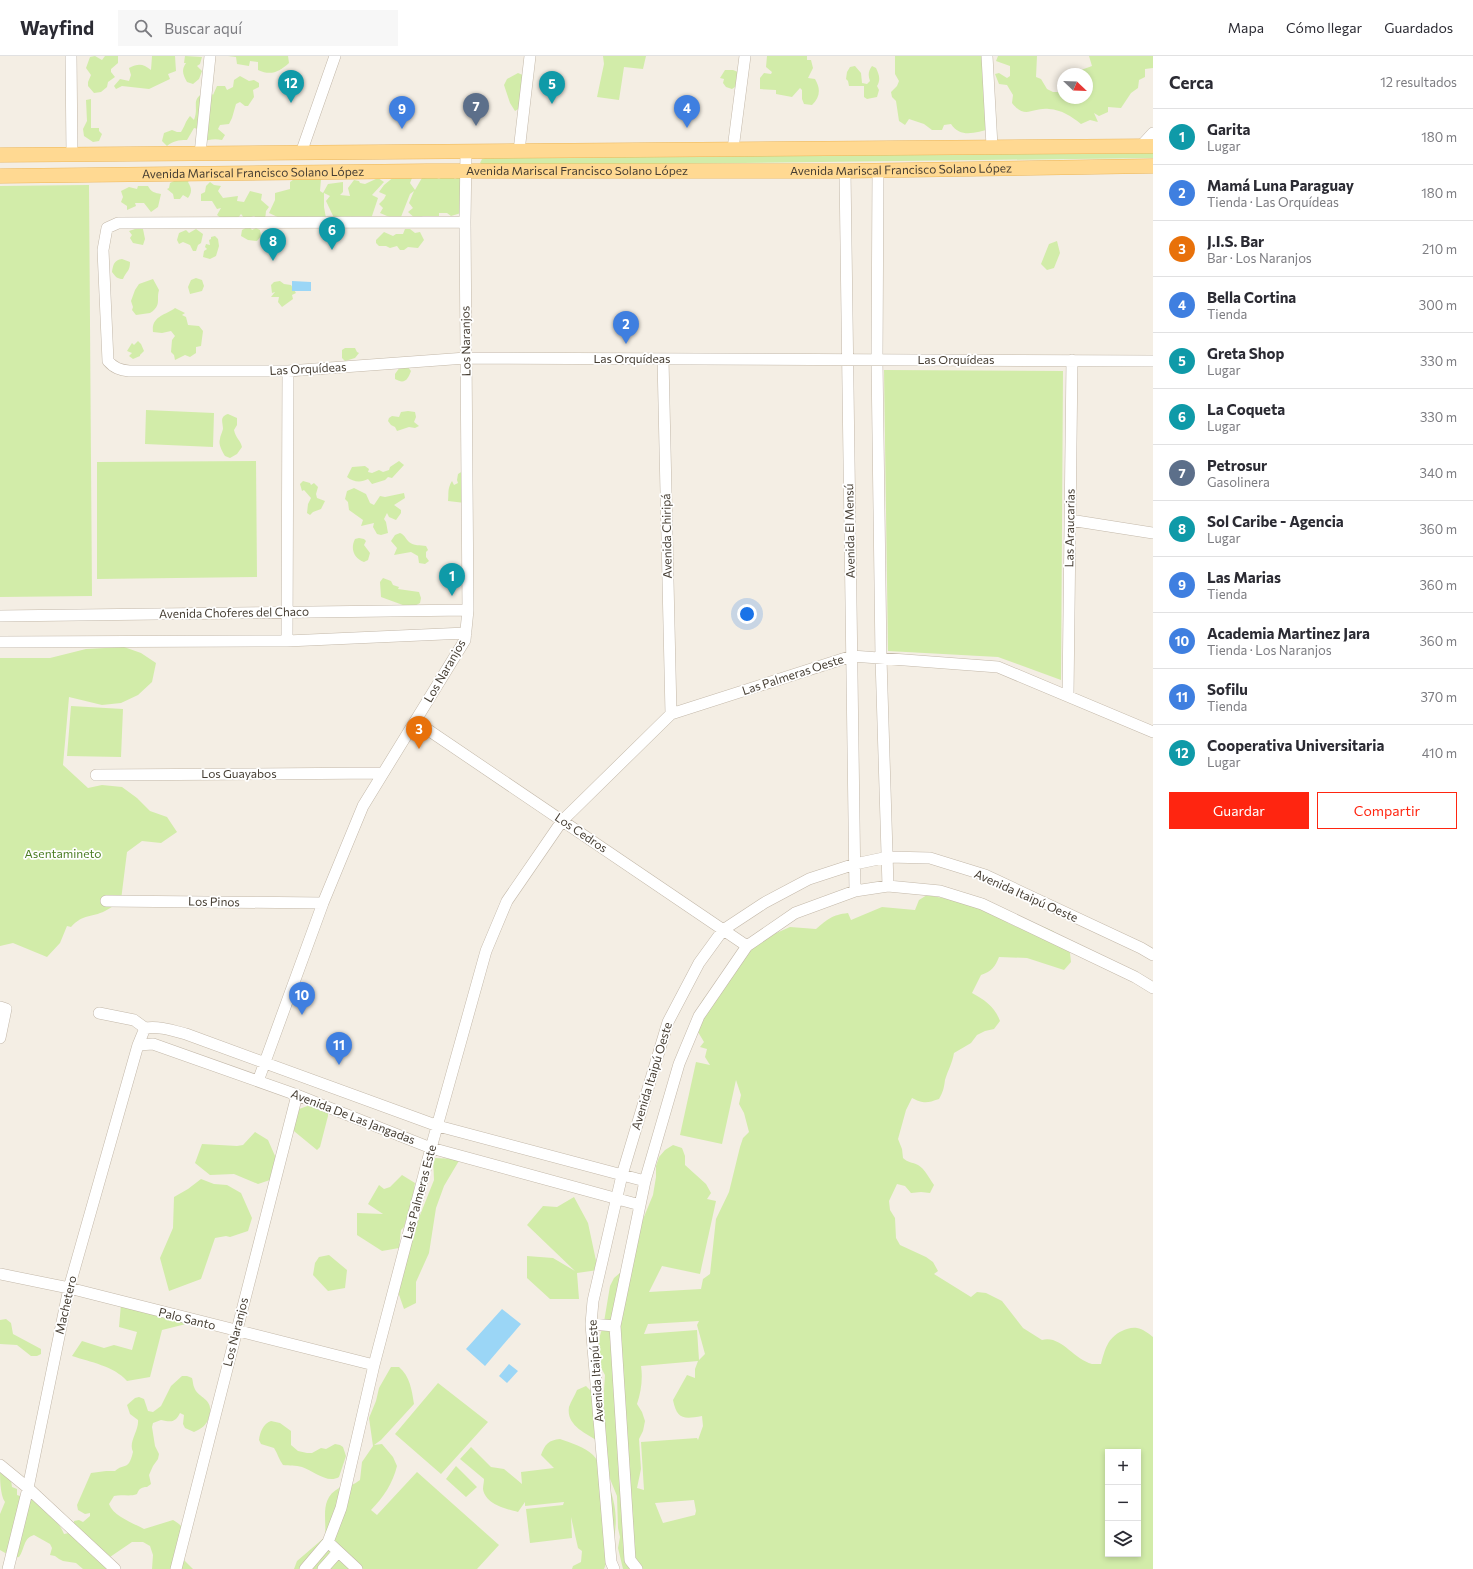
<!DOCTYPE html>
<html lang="es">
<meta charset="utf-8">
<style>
body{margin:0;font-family:Commissioner,sans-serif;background:#f7f7f7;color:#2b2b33}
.controls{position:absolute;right:12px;bottom:12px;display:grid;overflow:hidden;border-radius:0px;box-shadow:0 2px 6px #0003}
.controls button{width:36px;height:36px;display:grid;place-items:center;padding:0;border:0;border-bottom:1px solid #e1e1e2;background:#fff;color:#2b2b33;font:20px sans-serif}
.compass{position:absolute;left:1057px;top:12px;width:36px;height:36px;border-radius:50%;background:#fff;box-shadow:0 2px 6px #0003;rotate:113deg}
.you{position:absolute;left:747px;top:558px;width:14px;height:14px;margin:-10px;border:3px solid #fff;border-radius:50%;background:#1a73e8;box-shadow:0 0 0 6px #1a73e833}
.badge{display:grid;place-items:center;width:26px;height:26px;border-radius:50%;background:#ff2510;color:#fff;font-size:13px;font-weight:700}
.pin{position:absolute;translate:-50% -33px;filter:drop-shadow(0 1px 2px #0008)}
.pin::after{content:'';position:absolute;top:21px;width:14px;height:12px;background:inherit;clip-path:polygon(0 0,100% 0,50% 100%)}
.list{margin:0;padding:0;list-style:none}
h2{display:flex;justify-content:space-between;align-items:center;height:52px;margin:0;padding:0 16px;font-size:17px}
h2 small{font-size:13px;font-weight:400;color:#7c7c81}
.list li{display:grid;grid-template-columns:26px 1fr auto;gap:12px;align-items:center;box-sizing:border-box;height:56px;padding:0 16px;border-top:1px solid #e1e1e2}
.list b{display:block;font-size:15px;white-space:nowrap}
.list p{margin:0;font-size:13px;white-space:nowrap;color:#7c7c81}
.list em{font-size:13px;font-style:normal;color:#7c7c81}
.actions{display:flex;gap:8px;padding:12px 16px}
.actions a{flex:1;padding:9px 0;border:1px solid #ff2510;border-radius:0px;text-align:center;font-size:14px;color:#ff2510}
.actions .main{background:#ff2510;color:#fff}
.icon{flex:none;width:22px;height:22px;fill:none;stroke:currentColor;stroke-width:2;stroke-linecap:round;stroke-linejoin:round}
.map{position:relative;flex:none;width:1153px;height:1513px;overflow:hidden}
header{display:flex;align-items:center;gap:24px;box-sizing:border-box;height:56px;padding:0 20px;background:#fff;border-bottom:1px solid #e1e1e2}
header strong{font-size:19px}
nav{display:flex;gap:22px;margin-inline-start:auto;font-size:14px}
.search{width:280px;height:36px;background:#f7f7f7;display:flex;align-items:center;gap:10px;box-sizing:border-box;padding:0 14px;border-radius:0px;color:#7c7c81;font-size:15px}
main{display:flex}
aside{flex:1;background:#fff}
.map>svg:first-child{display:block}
.green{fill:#d2eca9;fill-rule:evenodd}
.water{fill:#9bd6f6}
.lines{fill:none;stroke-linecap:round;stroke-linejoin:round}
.minor-casing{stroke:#c3b8a9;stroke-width:12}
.major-casing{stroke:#edb759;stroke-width:15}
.minor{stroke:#fff;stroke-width:11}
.major{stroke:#ffd992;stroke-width:14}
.labels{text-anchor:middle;stroke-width:3.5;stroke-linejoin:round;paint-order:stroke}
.street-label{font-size:12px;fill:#463e33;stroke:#fff}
.park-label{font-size:12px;fill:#4a7d22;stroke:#fff}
</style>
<header>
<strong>Wayfind</strong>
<div class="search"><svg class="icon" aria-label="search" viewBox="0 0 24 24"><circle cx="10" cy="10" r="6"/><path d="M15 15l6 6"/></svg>Buscar aquí</div>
<nav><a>Mapa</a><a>Cómo llegar</a><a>Guardados</a></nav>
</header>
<main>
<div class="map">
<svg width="1153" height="1513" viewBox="0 0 1153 1513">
<rect width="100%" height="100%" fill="#f4eee4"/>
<path class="green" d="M95,0L102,4L105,0H118V7L111,13V16L115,21L108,26L107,31L101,36L94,37L88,30V26L91,19L86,12L90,1Z
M152,0H175L176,15L168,18L170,23L149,33L122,30L116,33L114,30L120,23L129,25L131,19L129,12C139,7 143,8 151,14Z
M185,0L202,1L200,8L197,10L202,15L199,23L193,28L187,26C183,19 181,14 186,7H184Z
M228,0H288L289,7C279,16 271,20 258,14V6L250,5L249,10L237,8L236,1Z
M603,0H646L643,13L624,11L619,44L597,41L604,8Z
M767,0H807V4H811L813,12L808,22L815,23C821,33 820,41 812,49L804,48L802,43V34L800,32L792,41L776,38V34L760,33V22L764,17L771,18L772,16L766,11Z
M895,0H987L991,73C976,76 961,83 951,68L944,69L942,74H932L924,68L909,63L905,69L899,65L896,45L892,41L891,36L897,30L899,25L895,18Z
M998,0H1037L1036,21L1041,23L1047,33L1053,36H1063V42H1087V18H1071V16L1078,13L1081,14L1092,10L1089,0H1153V12L1145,13V21L1139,24L1138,32L1131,37L1121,52L1108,51V56L1099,60L1094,57L1098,66L1090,64L1081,68C1071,60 1062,54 1049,53C1033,51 1025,64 1012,47L1013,39L1007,29L999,28L995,18L999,17L1007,22L1010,20V10L996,5Z
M855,10L861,17L862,27L867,28L870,25C868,20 868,15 872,10L876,12C879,18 881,24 877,30L879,34L877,41L867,43L864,41V30H849L848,25L846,23L847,16L850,11Z
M725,14H733L738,16V29L732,33L726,31L723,27L724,23L720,22Z
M518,17L525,20L523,50L515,55L510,47L504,29L507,23Z
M240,20L249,25L254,24L259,27V31L253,34L254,41L248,50H245L240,46L236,48L232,62L229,68L220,69L218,73L225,79L222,84C214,82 209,84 201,85L198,73L194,72L187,84C178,84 173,85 167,90L162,85L164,77L172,74L177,76H181C185,70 185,66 190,60L194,64C200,49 188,43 209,34L213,39L217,30H225L227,34L233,31L234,24Z
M91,43V72H99V75L102,78L99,85L93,86L84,80L83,73L87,65L86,44Z
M1153,95V102L484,110L480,107L482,103L485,102Z
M431,119L439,123C446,119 448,118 455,123L461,120V157L451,160L447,157H439V160H423L417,164L408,156L413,152L409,147L414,135L410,138L401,161L394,163L380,157L383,152L379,148L384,143L386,139L379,136L384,129L395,120L412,122L410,127L415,134L423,120Z
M297,121L321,123L320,135L323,137L328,128L343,126V136L340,139L350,140L348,132L354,124L359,125L360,127L365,128L378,122L384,126L372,139L378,142L371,163L335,164L326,145L330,140L324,137V151L326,162L284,164L269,157L275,144V137L290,133V126Z
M190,123L188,126C192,133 192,136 188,142L183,139L180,143H174L173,138L167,133L169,132L170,127L176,124Z
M210,126L214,129L221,130L218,135L223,142L238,140L237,145L244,146L250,135L262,138L261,144L269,151L266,155L265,164H259L254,160L245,163L241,158L238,162L222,163L217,159L221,152L217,153L212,145H201V138L205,136L206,130Z
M89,129L92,540L0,541V130Z
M138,130H148C151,136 155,137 161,138L158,151L151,156L144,147H135L136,150L127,154V150L121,146L123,141L121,135L129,131L137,133Z
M249,170L252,174L256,172L260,174L261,180L257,185L248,184L241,180L242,174Z
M138,172L143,173L145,183L143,189L133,187L130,182L132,179L129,175Z
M196,173L203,178L201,187L198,189L196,195H193L190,189L183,186L179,188L177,184L179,177L186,174L189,177Z
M405,173H410L415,177L420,176L424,184L418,192L408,191L404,194H400L397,190L390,192L386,190H379L376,187V184L384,176L393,180L396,178H403Z
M215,180L218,183L219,190L216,200L210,203L203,201L204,195L207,193L205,191L206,188L210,189L209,184L211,183V181Z
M1057,185L1060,197L1054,212L1047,214L1041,208L1049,188Z
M122,203L130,206C130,216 126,215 123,223C117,223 116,221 112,216C113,209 114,204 122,203Z
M196,222L202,224L204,230L202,235L190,238L188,231L191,224Z
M153,223L159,234C156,244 162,249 150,257L136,259L132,254L133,251L131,245L135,234L139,228Z
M280,225L284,228L291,229L296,237L292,239L293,243L282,251L278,246L279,241H271L275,236L272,237L271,229L274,226Z
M175,252L185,257L182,259L186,261L188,269L199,270L203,275L201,290L196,291V297L190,301L185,299L175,304L174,299L171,296L172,284L175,280L171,275L162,277L153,276C151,260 166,259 175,252Z
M138,285L141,288L144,295L140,299V300L133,303L129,300L132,297L127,295L132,287L134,289Z
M345,292H355L357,296L359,297L355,302L345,305L342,302V294Z
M407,310L411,315C408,323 405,329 395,323V318L400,311Z
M884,314L1063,315L1061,624L998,601L888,595Z
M146,354L214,357L213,391L145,388Z
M408,355L415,356L416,361L414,366L419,370L415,372L409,371L397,375L395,371L391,369L388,365L389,362L392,360L399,361L401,356Z
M228,358L237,362V369L234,374C236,383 240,383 242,391L237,398L230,402L225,400C222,395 218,388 220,383C220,380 222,377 223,373C223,366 219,361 228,358Z
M256,405L257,521L97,523V406Z
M399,405L404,409L392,422L388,421L385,424L372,428L368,423C361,427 353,426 347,421L352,411L365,410L369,413L368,416L372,417L379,414L383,416L389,414L390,411Z
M466,413L465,447L448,445C449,437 447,433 452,425L454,429L458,427L457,424L458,418Z
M303,425L310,427L311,429L314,427L318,431L316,438L317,442L325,445L321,453L313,456L310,459L307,457L308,448L311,442L304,434L302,435L300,428Z
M354,432L366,438L370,447L374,449L380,440L385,441L404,437L405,442L394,449L401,454V457L396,464L389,461L387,457L384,463L386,466L388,477L381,479L377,478L373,471L374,467L361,470L363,464L349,454L348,446L345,443L347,435Z
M400,477C405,479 405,482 409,486C414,490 420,489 426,490L428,494L426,496V501L429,505L425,508L419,507L418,500L411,496L394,499L397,492L391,485L395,479Z
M359,482L364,483L366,485L364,489L370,497L368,504L364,506C354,502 350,493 355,483Z
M383,522L391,525L393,529L399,531L398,533L419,536L421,542L420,547L411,552L381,541L380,526Z
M124,591L141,597L156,607L152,626L138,639L121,647L102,649L69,641L63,709L88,732L102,729L122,731L137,742L150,755L167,761L177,776L161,787L142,785L127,796L121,844C116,848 111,852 105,855C91,862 84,857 71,871L67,870L60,887L47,901L13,887L0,890V602H50L86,593Z
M71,650L123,653L121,701L67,700Z
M927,839L953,844L1003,860L1008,867L1017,871L1026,872L1035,869L1044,871L1053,875L1066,888L1070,897L1071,906L1064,914L1027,902L999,901C995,911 992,915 981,919L972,937C985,944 995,951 1000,965L994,973L985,975L977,979L971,987L954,997C952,1008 948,1014 945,1024C944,1032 943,1036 939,1043C927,1047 924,1048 912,1042L906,1054L898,1083L902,1093L903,1102C908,1107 912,1106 918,1109C925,1113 929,1122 934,1129L930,1137L921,1136L911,1137L905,1130L897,1128L889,1145L890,1154L895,1162L896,1182L900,1189L926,1201L933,1206L938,1215L934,1218L971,1241L977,1236L986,1237L1002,1245L1023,1272L1042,1284C1061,1279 1073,1303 1092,1308C1095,1308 1098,1308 1101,1308C1105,1294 1107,1282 1122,1275C1126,1273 1132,1271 1137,1272C1143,1273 1148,1277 1153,1281V1513H623L618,1492L620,1481L618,1472L617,1440L608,1418L598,1385C585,1377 566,1369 569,1351C571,1345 575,1339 577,1334L586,1330L592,1336L596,1346L604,1344V1334L605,1319L600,1310L598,1293L599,1283L604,1266L610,1230L614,1222L621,1216L653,1139L656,1121V1110L659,1101L665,1094L673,1089L682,1092L685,1100V1109L706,1128L711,1137L707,1143L716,1145L700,1218L662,1210L649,1236L701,1233L703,1223L710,1218L716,1163L729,1136L740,1091L743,1082L749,1076L744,1057L739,1048L741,1039L736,1024L722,1088L680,1079L696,1006L710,1009L705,1001L707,993L700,991L704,986L698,976L700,949L704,942L714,938L744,891L790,871L816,873C828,863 832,859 848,857L851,864L882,851L915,854L919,844ZM699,1265L697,1269L705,1298L699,1304L697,1274L644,1278L648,1268ZM698,1305L695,1313V1322L687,1319L673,1344C677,1364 684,1363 702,1360L703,1370L698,1384L697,1382L641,1386L644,1434L637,1432L641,1413L639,1383L643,1375L645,1365L642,1356L637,1348C641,1336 643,1323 641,1310ZM1108,1396H1138V1498H1108ZM694,1444L696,1455L695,1459L663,1467L655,1447Z
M313,1048L328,1051V1060L320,1091L317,1094L289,1071L294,1049L299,1053Z
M255,1076L268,1084L279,1109L276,1122L258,1128L234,1118L210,1119L195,1107L202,1088L237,1090L243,1089Z
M433,1102L460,1103L444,1130L436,1152L429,1197L416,1226V1247L404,1253L397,1233L401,1207L434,1124Z
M402,1119L415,1127L413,1140L404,1171L401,1174L399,1192L382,1195L357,1179V1157L383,1158L368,1148L379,1129L384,1133L390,1131Z
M201,1123L214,1128L227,1129L241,1137L252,1162L248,1175L230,1181L226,1180L215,1182L201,1223L169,1235L160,1202L173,1172L174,1141L188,1133Z
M574,1141L588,1167L598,1214L577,1217L579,1243H550L527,1222V1200L553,1202L575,1215L527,1169L543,1150L557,1151Z
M329,1199L347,1214L345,1232L328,1235L313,1219L315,1207L319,1201Z
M121,1248L190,1267L162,1274L150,1321L127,1325C114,1310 90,1306 72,1300L82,1285L104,1292L114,1289L132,1294L137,1276L119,1271Z
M6,1263L11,1267L13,1278L41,1293V1298L37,1300H31L17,1289L0,1288V1264Z
M391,1311H399C410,1320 412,1335 414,1348L381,1384L374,1389L382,1388L393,1401L397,1410C393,1427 383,1442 371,1454L377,1459L417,1416L499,1489L477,1513H294L297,1505L325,1481C327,1463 319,1443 339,1432C343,1429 347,1431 352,1429C354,1428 357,1426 360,1424L362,1406L373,1390L369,1362L376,1345L379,1332Z
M182,1320H187L192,1322C193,1325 193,1329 194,1331C198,1343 215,1342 209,1361C207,1369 201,1373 194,1376L185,1372L183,1368L184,1359L180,1357C175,1367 171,1366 161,1364L153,1367L152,1371L155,1390L159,1398L158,1403L153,1410L149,1419L151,1428L147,1431C141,1431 139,1433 137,1438C130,1441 122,1438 114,1440L109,1448C113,1460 133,1467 144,1473L173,1464C192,1475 186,1484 184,1504L193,1513H152L153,1499L150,1490L143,1486H132L110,1501L108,1513H83L76,1507L63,1505L59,1503L55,1500L50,1499L52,1492L50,1488L34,1479C23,1482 25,1493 19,1501L14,1502L0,1494V1458L5,1446C0,1439 0,1422 0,1412L11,1424L12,1431L17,1433V1439L38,1446C47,1462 57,1461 64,1478L69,1477L74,1470V1465L79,1464L83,1466L90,1460V1457L85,1458L78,1454L77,1449L91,1417L106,1415H115C119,1411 123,1411 127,1409C131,1406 132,1399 133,1396C128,1386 139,1375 138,1364L130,1358L127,1349L135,1342L139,1341L144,1343L148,1355L153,1356L161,1350L171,1330Z
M438,1327L488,1366L441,1418L395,1378Z
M271,1365L280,1367L291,1375V1389L298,1395L307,1397H312L321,1392L326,1393L335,1388L340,1389L343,1391L346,1400L339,1421C327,1428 314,1415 302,1411C296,1409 289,1410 283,1409C279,1404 278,1398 274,1392L261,1388L259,1384C260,1376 263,1368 271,1365Z
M560,1383C571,1387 585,1391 593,1399C599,1405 602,1414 605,1421C621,1456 618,1478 604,1513H572L573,1510L581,1506L582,1495L578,1492L571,1461L572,1482L530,1487L526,1453L563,1449L564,1446L525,1450V1446L518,1456C506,1453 485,1448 483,1433C483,1430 484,1426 484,1423L460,1403L471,1391L491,1411L504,1413L522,1428L521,1416L554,1412L541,1399C545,1388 549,1384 560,1383Z
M456,1410L477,1431L466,1441L446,1423Z"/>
<path class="water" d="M292,225L311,226V235H292Z
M502,1253L521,1268L485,1310L466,1293Z
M509,1308L518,1315L507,1327L499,1320Z"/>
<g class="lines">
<g class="minor-casing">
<path id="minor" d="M71,0L72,98
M987,0L992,90
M1141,90L1153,77
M733,93L745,0
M519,95L530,0
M301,97L335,0
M200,98L210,0
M878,114L877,304L881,602L888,830
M845,115L855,835
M465,166L118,167L107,172L103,194L108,305C114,312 120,314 129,315H288L466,302L1153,305
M663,303L671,658
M1070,464L1153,477
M0,560L468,554
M287,585L288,315
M0,586L287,585L466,577
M1068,640L1072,304
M415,665L747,890
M96,719L383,717
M106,845L323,847
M0,951L6,953L0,982
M99,957L134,964L145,972
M138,989L153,988L297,1039L431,1092L640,1149
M258,1025L323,847L363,750L465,584L468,554L465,166L466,96
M0,1218L69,1232L374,1309
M591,1268L615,1270
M0,1409L28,1432L115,1513
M328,1486L357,1513
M8,1513L28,1432L69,1232L138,989L145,972C159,970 171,974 186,978L438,1070L645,1125
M176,1513L297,1039
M305,1513L328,1486L341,1452L374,1309L431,1092L486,895L507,845L562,765L671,658L852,600L998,611L1153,676
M323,1513L338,1496
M614,1513L611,1506L591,1268L593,1245L622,1119L668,966L699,907L723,874L764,847L809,823L855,808L888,801L930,802L985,819L1141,892L1153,899
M637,1513L630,1504L615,1270L645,1125L679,1008L699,960L747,890L795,857L855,835L888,830L940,835L982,848L1135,921L1153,932"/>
</g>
<g class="major-casing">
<g id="major">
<path d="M0,99L1153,90"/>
<path id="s1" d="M0,120L427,115H845L1153,110"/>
</g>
</g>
<use href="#minor" class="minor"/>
<use href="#major" class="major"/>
</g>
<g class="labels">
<g class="street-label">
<text dy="4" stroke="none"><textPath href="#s1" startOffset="901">Avenida Mariscal Francisco Solano López</textPath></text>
<text dy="4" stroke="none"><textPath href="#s1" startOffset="577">Avenida Mariscal Francisco Solano López</textPath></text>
<text dy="4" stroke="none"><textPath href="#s1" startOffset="253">Avenida Mariscal Francisco Solano López</textPath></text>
<text transform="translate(466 285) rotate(-91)" y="4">Los Naranjos</text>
<text x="632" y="307">Las Orquídeas</text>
<text x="956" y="308">Las Orquídeas</text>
<text transform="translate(308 313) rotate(-3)" y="4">Las Orquídeas</text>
<text transform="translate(1070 472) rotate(-89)" y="4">Las Araucarias</text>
<text transform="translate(850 475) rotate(-91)" y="4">Avenida El Mensú</text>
<text transform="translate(667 480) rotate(-91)" y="4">Avenida Chiripá</text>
<text transform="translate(234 557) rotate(-1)" y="4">Avenida Choferes del Chaco</text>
<text transform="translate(445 615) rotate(-60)" y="4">Los Naranjos</text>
<text transform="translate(793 619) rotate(-18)" y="4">Las Palmeras Oeste</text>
<text x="239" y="722">Los Guayabos</text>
<text transform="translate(581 777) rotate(34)" y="4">Los Cedros</text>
<text transform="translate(1026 840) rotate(24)" y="4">Avenida Itaipú Oeste</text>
<text transform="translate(214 846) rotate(1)" y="4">Los Pinos</text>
<text transform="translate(652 1020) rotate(-73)" y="4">Avenida Itaipú Oeste</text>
<text transform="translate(353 1061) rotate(21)" y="4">Avenida De Las Jangadas</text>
<text transform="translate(420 1136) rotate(-75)" y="4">Las Palmeras Este</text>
<text transform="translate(66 1249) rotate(-77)" y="4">Machetero</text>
<text transform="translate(187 1263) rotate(14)" y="4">Palo Santo</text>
<text transform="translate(236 1276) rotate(-76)" y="4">Los Naranjos</text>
<text transform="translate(596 1315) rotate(-94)" y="4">Avenida Itaipú Este</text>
</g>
<g class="park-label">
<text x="63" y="802">Asentamineto</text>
</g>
</g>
</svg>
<div class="controls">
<button>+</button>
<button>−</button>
<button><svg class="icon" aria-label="layers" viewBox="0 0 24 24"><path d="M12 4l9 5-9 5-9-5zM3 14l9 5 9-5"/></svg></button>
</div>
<svg class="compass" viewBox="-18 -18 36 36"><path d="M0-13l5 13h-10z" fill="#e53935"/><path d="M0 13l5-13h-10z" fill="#7c7c81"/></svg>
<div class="you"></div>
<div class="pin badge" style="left:452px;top:540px;background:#0f9aa8">1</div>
<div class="pin badge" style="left:626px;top:288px;background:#3f7fe0">2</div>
<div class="pin badge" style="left:419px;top:693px;background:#e8710a">3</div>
<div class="pin badge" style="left:687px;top:72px;background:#3f7fe0">4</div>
<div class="pin badge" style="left:552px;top:48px;background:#0f9aa8">5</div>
<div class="pin badge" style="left:332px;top:194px;background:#0f9aa8">6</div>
<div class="pin badge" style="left:476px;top:70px;background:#5c6f8a">7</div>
<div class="pin badge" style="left:273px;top:205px;background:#0f9aa8">8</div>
<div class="pin badge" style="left:402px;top:73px;background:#3f7fe0">9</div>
<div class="pin badge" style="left:302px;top:959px;background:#3f7fe0">10</div>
<div class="pin badge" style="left:339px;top:1009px;background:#3f7fe0">11</div>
<div class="pin badge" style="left:291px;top:47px;background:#0f9aa8">12</div>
</div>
<aside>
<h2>Cerca<small>12 resultados</small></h2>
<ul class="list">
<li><span class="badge" style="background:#0f9aa8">1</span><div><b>Garita</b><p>Lugar</p></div><em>180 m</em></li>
<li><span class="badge" style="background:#3f7fe0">2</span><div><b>Mamá Luna Paraguay</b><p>Tienda · Las Orquídeas</p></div><em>180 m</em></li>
<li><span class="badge" style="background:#e8710a">3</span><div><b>J.I.S. Bar</b><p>Bar · Los Naranjos</p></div><em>210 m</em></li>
<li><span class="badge" style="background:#3f7fe0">4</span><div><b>Bella Cortina</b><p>Tienda</p></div><em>300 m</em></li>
<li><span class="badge" style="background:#0f9aa8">5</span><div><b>Greta Shop</b><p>Lugar</p></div><em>330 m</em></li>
<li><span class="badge" style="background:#0f9aa8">6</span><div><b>La Coqueta</b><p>Lugar</p></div><em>330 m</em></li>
<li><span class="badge" style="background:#5c6f8a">7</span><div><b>Petrosur</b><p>Gasolinera</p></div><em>340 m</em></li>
<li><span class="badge" style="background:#0f9aa8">8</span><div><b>Sol Caribe - Agencia</b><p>Lugar</p></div><em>360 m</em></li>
<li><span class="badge" style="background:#3f7fe0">9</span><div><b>Las Marias</b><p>Tienda</p></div><em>360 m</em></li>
<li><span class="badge" style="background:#3f7fe0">10</span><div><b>Academia Martinez Jara</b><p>Tienda · Los Naranjos</p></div><em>360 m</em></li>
<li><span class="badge" style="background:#3f7fe0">11</span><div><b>Sofilu</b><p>Tienda</p></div><em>370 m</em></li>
<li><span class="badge" style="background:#0f9aa8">12</span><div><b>Cooperativa Universitaria</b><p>Lugar</p></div><em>410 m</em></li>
</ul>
<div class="actions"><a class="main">Guardar</a><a>Compartir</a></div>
</aside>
</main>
